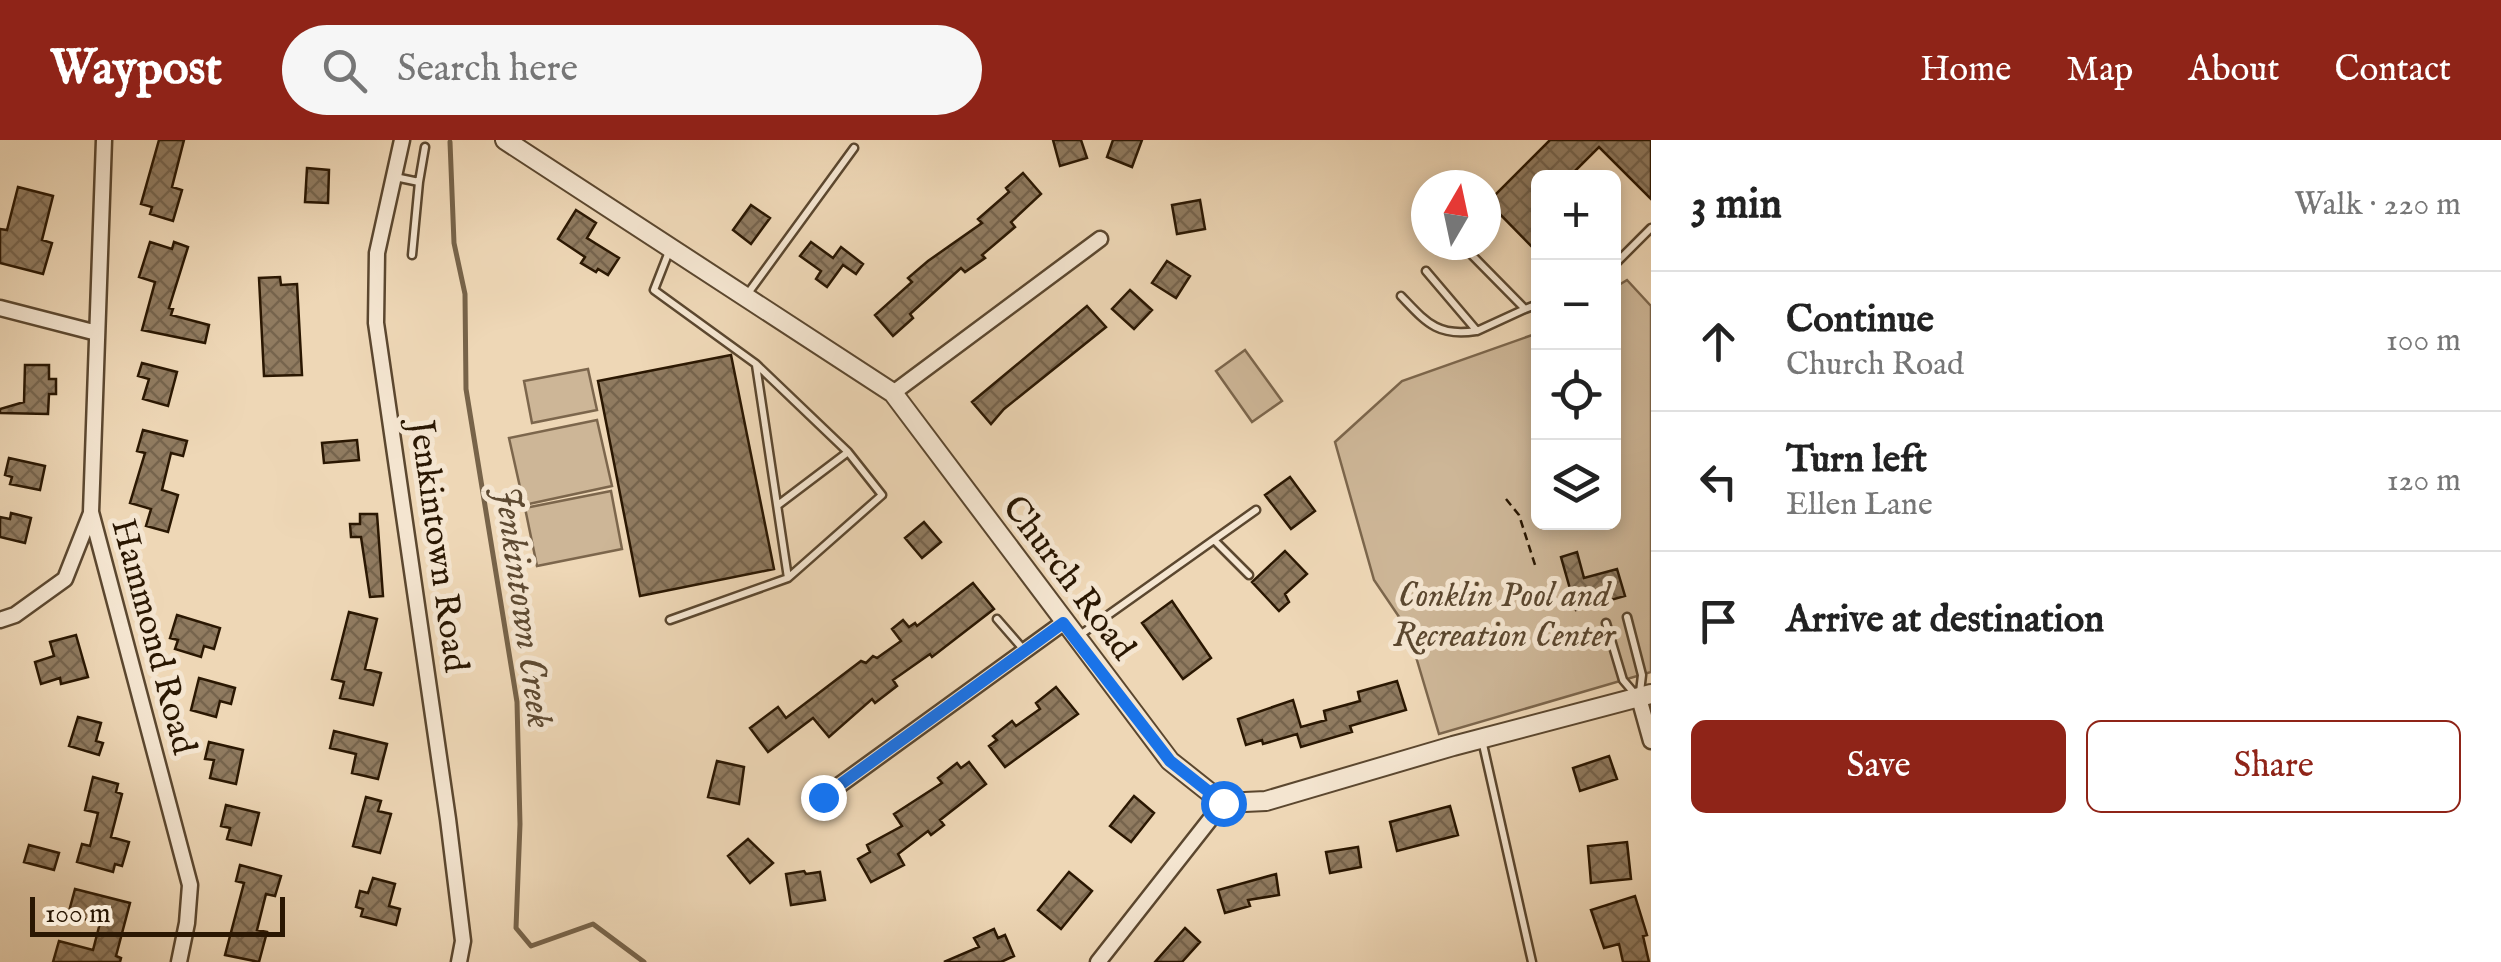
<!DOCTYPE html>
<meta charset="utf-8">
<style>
body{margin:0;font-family:"IM FELL English",serif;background:#f6f6f6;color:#222}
.controls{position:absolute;right:30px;top:30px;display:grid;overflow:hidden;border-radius:15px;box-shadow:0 5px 15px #0003}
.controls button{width:90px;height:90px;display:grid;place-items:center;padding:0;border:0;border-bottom:2px solid #e0e0e0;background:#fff;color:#222;font:50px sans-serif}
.compass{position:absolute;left:1411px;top:30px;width:90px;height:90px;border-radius:50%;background:#fff;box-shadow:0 5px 15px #0003;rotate:9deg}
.scale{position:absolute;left:30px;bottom:25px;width:255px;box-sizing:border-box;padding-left:10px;border:5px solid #2a1702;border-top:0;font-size:28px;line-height:35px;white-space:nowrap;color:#2a1702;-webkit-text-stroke:8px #f4e5d0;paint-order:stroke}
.stop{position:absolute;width:30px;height:30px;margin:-22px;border:8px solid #1a73e8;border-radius:50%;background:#fff}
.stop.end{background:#1a73e8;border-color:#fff;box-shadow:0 2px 10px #0008}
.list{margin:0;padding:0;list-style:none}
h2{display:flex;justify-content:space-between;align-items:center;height:130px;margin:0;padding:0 40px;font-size:42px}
h2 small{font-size:32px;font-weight:400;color:#767676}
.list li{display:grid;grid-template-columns:65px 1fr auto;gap:30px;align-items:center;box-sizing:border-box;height:140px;padding:0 40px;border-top:2px solid #e0e0e0}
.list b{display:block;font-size:38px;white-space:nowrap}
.list p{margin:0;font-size:32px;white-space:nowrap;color:#767676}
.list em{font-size:32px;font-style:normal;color:#767676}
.actions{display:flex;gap:20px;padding:30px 40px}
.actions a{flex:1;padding:22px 0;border:2px solid #8f2418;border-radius:15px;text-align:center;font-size:35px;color:#8f2418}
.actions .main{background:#8f2418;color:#fff}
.icon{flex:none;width:55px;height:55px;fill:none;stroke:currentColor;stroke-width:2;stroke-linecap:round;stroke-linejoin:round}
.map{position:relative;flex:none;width:1651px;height:822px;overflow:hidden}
header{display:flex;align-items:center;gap:60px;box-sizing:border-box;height:140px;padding:0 50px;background:#8f2418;color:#fff}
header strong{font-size:48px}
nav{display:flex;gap:55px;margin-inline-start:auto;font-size:35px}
.search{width:700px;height:90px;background:#f6f6f6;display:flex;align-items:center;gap:25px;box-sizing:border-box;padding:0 35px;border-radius:55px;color:#767676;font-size:38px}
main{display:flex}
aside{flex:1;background:#fff}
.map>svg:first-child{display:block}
.park{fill:#cdb697;stroke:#7c664c;stroke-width:2.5}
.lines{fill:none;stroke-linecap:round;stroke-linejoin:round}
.stream{stroke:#776349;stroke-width:5}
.building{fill:url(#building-cross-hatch);stroke:#2a1702;stroke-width:2.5}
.service-casing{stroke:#5b472f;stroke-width:11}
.minor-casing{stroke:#5b472f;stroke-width:19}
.tertiary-casing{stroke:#5b472f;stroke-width:22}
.path{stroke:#2a1702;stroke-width:2.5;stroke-dasharray:8 5;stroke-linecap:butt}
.service{stroke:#f4e5d0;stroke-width:6}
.minor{stroke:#f4e5d0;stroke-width:14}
.tertiary{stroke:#f4e5d0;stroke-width:18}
.route{stroke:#1a73e8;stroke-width:12}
.labels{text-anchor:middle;stroke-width:10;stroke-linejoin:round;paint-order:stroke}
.street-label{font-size:35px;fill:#2a1702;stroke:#f4e5d0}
.park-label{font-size:35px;font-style:italic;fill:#5b472f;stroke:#f4e5d0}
.water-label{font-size:38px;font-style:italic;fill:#5e4a32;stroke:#f4e5d0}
</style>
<header>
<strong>Waypost</strong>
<div class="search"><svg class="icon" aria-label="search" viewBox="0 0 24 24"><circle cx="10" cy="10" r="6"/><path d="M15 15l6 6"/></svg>Search here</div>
<nav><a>Home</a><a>Map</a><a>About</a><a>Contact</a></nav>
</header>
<main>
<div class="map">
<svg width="1651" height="822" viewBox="0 0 1651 822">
<defs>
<pattern id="building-cross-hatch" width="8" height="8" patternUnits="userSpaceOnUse" patternTransform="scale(2.5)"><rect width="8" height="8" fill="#907b60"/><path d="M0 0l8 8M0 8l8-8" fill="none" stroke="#76644d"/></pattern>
</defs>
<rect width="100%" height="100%" fill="#eed7b6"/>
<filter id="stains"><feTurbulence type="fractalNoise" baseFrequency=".002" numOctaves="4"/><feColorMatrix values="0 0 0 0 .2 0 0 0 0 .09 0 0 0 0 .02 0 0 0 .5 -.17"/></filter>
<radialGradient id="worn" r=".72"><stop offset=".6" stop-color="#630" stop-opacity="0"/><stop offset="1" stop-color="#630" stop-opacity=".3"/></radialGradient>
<path class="park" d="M1627,140L1651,166V532L1439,594L1408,490L1374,440L1335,302L1402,241L1538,193V382H1614V148Z
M1245,210L1282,261L1252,282L1216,231Z
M588,229L597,270L532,283L524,241Z
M597,280L612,346L524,365L509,298Z
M611,351L622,409L537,426L525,368Z"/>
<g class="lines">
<path class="stream" d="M450,2L454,103L465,154L466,249L517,562L520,684L516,788L531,806L593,784L644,822"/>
</g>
<path class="building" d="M159,0H184L172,47L182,50L173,81L150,74L152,67L141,64Z
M1053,0H1081L1087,18L1060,26Z
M1113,0H1142L1132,27L1107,17Z
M1550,0H1651V59L1599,7L1568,38H1538V113L1488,62Z
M307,28L329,30L328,63L305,62Z
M1023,33L1041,54L1011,82L1015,87L982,115L985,118L965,132L961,128L910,174L913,178L893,196L875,175L912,142L908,138L928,121L982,83L978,79L1009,52L1006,48Z
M18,47L53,56L42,100L52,103L43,134L0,123V89L7,90Z
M1200,60L1205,89L1177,94L1172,65Z
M751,65L770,78L751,104L733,90Z
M576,70L596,83L587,98L619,118L608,135L598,129L596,132L581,123L585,117L558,99Z
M150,102L172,109L174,102L188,107L169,168L173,169L171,175L209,185L205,203L142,190L155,142L139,137Z
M811,102L833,118L841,107L863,124L856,134L843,125L827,147L816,139L821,131L800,116Z
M1167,121L1190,136L1176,158L1152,143Z
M280,137L281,145L297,144L302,235L264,236L259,138Z
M1130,150L1152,170L1134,189L1112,169Z
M1087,166L1106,187L1004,269L991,284L972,262Z
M731,215L774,429L640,456L598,241Z
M142,223L177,232L168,266L143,259L149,239L138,236Z
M25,225H49V239H56V254H49L48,274L0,273V269L24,262Z
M143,290L187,301L183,316L171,313L162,350L178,355L168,392L146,386L151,369L130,363L145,313L137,311Z
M357,300L359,320L324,323L322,303Z
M9,318L45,326L40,350L10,344L12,337L5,335Z
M1290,337L1315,371L1291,389L1265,355Z
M11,373L31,378L25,403L0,397V377L10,379Z
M360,374H377L383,456L370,457L361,397H351L350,384H360Z
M924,382L941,402L922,418L905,398Z
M1285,411L1307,434L1285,454L1289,462L1279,471L1252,442Z
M1577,412L1584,438L1617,429L1625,456L1576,470L1561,417Z
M973,443L994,469L932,517L930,514L893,540L897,546L875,563L872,559L829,597L813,578L768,612L750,588L778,567L786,578L861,521L866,523L873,516L877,518L901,501L892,489L903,480L909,487L915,483L917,486Z
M1172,461L1211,518L1183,539L1142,483Z
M349,472L377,479L365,529L381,533L373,565L340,558L344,542L332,539Z
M177,475L220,488L214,509L204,506L201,517L175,509L178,500L170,498Z
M76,495L88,537L61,544L60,538L41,544L35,522L54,516L50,502Z
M199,538L235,548L231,564L220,561L216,577L191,570Z
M1397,541L1406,570L1350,586L1352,592L1301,607L1297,594L1263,604L1262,600L1246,605L1238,579L1293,560L1301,587L1326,580L1324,571L1360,561L1358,552Z
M1056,547L1078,574L1005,627L989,606L997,600L993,596L1012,581L1016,586L1040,569L1036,563Z
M78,577L101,583L96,601L103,603L99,615L69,606Z
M334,591L387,604L378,639L352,633L356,614L330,608Z
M209,602L243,610L236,644L210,638L214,620L205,619Z
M1609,616L1617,639L1580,651L1573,628Z
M717,621L744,627L739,664L708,657Z
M969,622L986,644L940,680L944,685L931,695L928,691L898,714L904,725L871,742L858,719L870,712L867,705L902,686L894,674L942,643L938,638L957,623L961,628Z
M93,637L118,644L116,652L122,654L111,697L129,702L122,726L115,724L113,732L77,722L82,704L90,706L98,673L85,670Z
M1134,656L1154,673L1131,702L1110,686Z
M366,657L381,661L378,671L391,674L380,713L353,706Z
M226,665L259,673L251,705L227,699L230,688L221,686Z
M1450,666L1458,695L1397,711L1390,682Z
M748,699L773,723L750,743L728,716Z
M1627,702L1631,739L1591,743L1588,706Z
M29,705L59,713L54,730L24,722Z
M1358,707L1361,727L1330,733L1326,712Z
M240,725L281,736L275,756L266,754L257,790L267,792L259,822L225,815L244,743L236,741Z
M804,731L806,734L820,732L825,760L791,765L786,734Z
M1069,732L1092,751L1061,789L1038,770Z
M1276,734L1279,755L1248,760L1250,766L1225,773L1218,750Z
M373,738L395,744L389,766L400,769L396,785L361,776L363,769L356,767L360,751L368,753Z
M75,749L130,763L116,816L121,818L120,822H53L59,801L93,810L100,783L68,775Z
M1635,756L1647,795L1643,796L1649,822H1623L1619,804L1604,808L1591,770Z
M1185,788L1200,802L1182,822H1155Z
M994,789L998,798L1005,795L1014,816L1001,822H944L979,807L974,798Z"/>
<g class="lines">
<g class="service-casing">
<path id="service" d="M395,37L419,42L412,115
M419,42L425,7
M1462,105L1525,169L1538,164
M1614,125L1651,88
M1426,131L1477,191L1525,169
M746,156L854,8
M1401,156C1426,182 1437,197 1476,191
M756,225L788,438
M778,365L848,312
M1214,400L1249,435
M1627,477L1642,535L1640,552
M997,479L1024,510
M670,480L788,438L882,355L848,312L756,224L654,150L670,109
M1606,483L1623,540L1635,554
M1080,495L1256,370
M1482,600L1532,822"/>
</g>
<g class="minor-casing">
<path id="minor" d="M104,0L91,372L190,745L187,783L179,822
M402,0L377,113L376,183L448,679L463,801L459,822
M0,168L97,193
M893,253L1100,99
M0,480L15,475L65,439L91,373
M1639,558L1651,601
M823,657L1063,483
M1098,822L1223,663"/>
</g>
<g class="tertiary-casing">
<path id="tertiary" d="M505,0L893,253L1170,621L1223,663L1266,661L1453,606L1651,554"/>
</g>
<path class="path" d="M1506,359L1519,375L1536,428"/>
<use href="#service" class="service"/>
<use href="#minor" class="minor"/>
<use href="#tertiary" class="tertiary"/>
</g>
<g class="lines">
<path class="route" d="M823,657L1063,483L1170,621L1223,663"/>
</g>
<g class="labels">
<g class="street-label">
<text transform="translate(440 406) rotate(82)" y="12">Jenkintown Road</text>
<text transform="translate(1070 437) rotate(53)" y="12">Church Road</text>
<text transform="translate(155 496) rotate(75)" y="12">Hammond Road</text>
</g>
<g class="park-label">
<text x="1504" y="466">Conklin Pool and<tspan x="1504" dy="40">Recreation Center</tspan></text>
</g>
<g class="water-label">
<text transform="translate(525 467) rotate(82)" y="13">Jenkintown Creek</text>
</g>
</g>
<rect width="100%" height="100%" filter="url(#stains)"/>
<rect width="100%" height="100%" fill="url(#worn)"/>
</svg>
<div class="controls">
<button>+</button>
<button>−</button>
<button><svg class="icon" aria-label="locate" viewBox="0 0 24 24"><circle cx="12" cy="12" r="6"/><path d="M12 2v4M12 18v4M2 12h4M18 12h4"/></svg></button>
<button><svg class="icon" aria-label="layers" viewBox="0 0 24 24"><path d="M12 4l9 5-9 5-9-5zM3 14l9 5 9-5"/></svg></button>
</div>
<svg class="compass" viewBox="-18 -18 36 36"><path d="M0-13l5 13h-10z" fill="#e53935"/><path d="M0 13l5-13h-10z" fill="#767676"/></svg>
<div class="scale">100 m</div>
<div class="stop" style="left:1223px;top:663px"></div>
<div class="stop end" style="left:823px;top:657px"></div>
</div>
<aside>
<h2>3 min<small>Walk · 220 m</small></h2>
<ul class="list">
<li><svg class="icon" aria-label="ahead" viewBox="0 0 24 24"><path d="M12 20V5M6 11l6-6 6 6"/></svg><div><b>Continue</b><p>Church Road</p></div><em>100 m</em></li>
<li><svg class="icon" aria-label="left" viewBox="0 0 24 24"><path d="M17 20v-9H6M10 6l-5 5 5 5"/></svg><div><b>Turn left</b><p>Ellen Lane</p></div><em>120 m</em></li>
<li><svg class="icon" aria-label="arrive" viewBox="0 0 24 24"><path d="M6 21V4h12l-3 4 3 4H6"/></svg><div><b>Arrive at destination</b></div></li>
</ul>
<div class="actions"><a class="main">Save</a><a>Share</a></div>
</aside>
</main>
